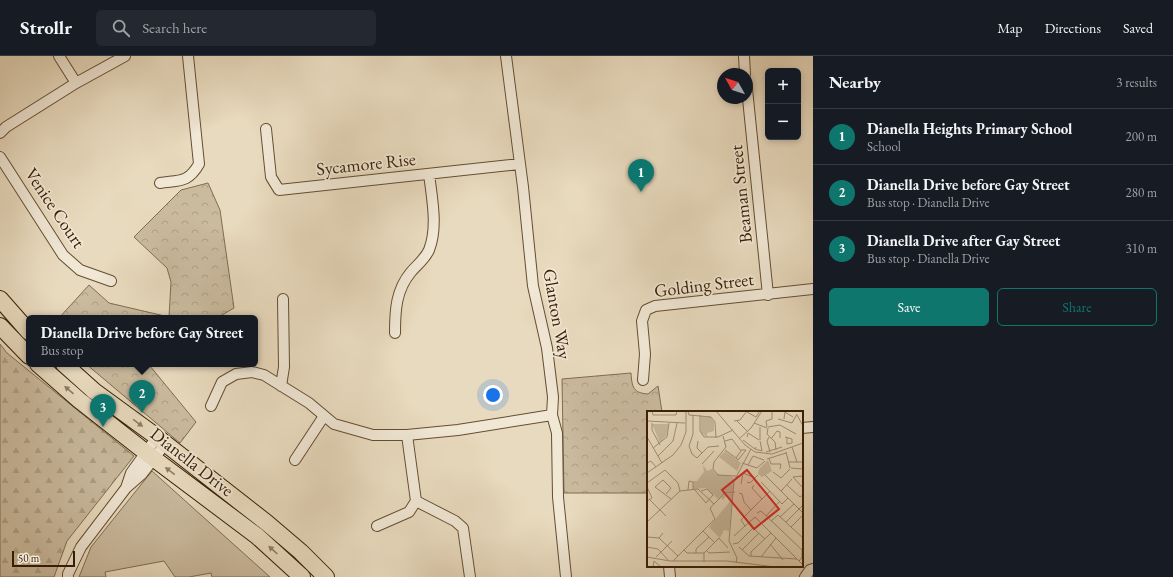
<!DOCTYPE html>
<meta charset="utf-8">
<style>
body{margin:0;font-family:"EB Garamond",serif;background:#242831;color:#f1f3f6}
.controls{position:absolute;right:12px;top:12px;display:grid;overflow:hidden;border-radius:6px;box-shadow:0 2px 6px #0003}
.controls button{width:36px;height:36px;display:grid;place-items:center;padding:0;border:0;border-bottom:1px solid #363941;background:#171b24;color:#f1f3f6;font:20px sans-serif}
.compass{position:absolute;left:717px;top:12px;width:36px;height:36px;border-radius:50%;background:#171b24;box-shadow:0 2px 6px #0003;rotate:309deg}
.scale{position:absolute;left:12px;bottom:10px;width:63px;box-sizing:border-box;padding-left:4px;border:2px solid #381e02;border-top:0;font-size:11px;line-height:14px;white-space:nowrap;color:#381e02;-webkit-text-stroke:3px #f0e7d5;paint-order:stroke}
.you{position:absolute;left:493px;top:339px;width:14px;height:14px;margin:-10px;border:3px solid #fff;border-radius:50%;background:#1a73e8;box-shadow:0 0 0 6px #1a73e833}
.badge{display:grid;place-items:center;width:26px;height:26px;border-radius:50%;background:#0f766e;color:#fff;font-size:13px;font-weight:700}
.pin{position:absolute;translate:-50% -33px;filter:drop-shadow(0 1px 2px #0008)}
.pin::after{content:'';position:absolute;top:21px;width:14px;height:12px;background:inherit;clip-path:polygon(0 0,100% 0,50% 100%)}
.popup{position:absolute;left:26px;top:259px;width:232px;height:52px;box-sizing:border-box;display:grid;place-content:center;border-radius:6px;background:#171b24;filter:drop-shadow(0 1px 3px #0005);font-size:13px;white-space:nowrap;color:#9ea1a6}
.popup b{font-size:15px;color:#f1f3f6}
.popup::after{content:'';position:absolute;left:50%;top:100%;margin-left:-8px;border:8px solid transparent;border-top-color:#171b24}
.list{margin:0;padding:0;list-style:none}
h2{display:flex;justify-content:space-between;align-items:center;height:52px;margin:0;padding:0 16px;font-size:17px}
h2 small{font-size:13px;font-weight:400;color:#9ea1a6}
.list li{display:grid;grid-template-columns:26px 1fr auto;gap:12px;align-items:center;box-sizing:border-box;height:56px;padding:0 16px;border-top:1px solid #363941}
.list b{display:block;font-size:15px;white-space:nowrap}
.list p{margin:0;font-size:13px;white-space:nowrap;color:#9ea1a6}
.list em{font-size:13px;font-style:normal;color:#9ea1a6}
.actions{display:flex;gap:8px;padding:12px 16px}
.actions a{flex:1;padding:9px 0;border:1px solid #0f766e;border-radius:6px;text-align:center;font-size:14px;color:#0f766e}
.actions .main{background:#0f766e;color:#fff}
.icon{flex:none;width:22px;height:22px;fill:none;stroke:currentColor;stroke-width:2;stroke-linecap:round;stroke-linejoin:round}
.map{position:relative;flex:none;width:813px;height:521px;overflow:hidden}
header{display:flex;align-items:center;gap:24px;box-sizing:border-box;height:56px;padding:0 20px;background:#171b24;border-bottom:1px solid #363941}
header strong{font-size:19px}
nav{display:flex;gap:22px;margin-inline-start:auto;font-size:14px}
.search{width:280px;height:36px;background:#242831;display:flex;align-items:center;gap:10px;box-sizing:border-box;padding:0 14px;border-radius:6px;color:#9ea1a6;font-size:15px}
main{display:flex}
aside{flex:1;background:#171b24}
.map>svg:first-child{display:block}
.green{fill:#caba9e;stroke:#816c50}
.forest{fill:url(#forest-firs);stroke:#816c50}
.park{fill:url(#park-crowns);stroke:#816c50}
.lines{fill:none;stroke-linecap:round;stroke-linejoin:round}
.street-casing{stroke:#644d31;stroke-width:12}
.primary-casing{stroke:#381e02;stroke-width:18}
.street{stroke:#f0e7d5;stroke-width:10}
.primary{stroke:#e8dabe;stroke-width:16}
.oneway{fill:#907c60}
.labels{text-anchor:middle;stroke-width:3.5;stroke-linejoin:round;paint-order:stroke}
.street-label{font-size:18px;fill:#381e02;stroke:#f0e7d5}
.inset-road{fill:none;stroke:#a28f73;stroke-width:1}
.view{fill:#d62828;fill-opacity:0.15;stroke:#d62828;stroke-width:2}
.inset-edge{fill:none;stroke:#381e02;stroke-width:2}
</style>
<header>
<strong>Strollr</strong>
<div class="search"><svg class="icon" aria-label="search" viewBox="0 0 24 24"><circle cx="10" cy="10" r="6"/><path d="M15 15l6 6"/></svg>Search here</div>
<nav><a>Map</a><a>Directions</a><a>Saved</a></nav>
</header>
<main>
<div class="map">
<svg width="813" height="521" viewBox="0 0 813 521">
<defs>
<pattern id="forest-firs" width="22" height="20" patternUnits="userSpaceOnUse"><rect width="22" height="20" fill="#caba9e"/><path d="M5 1l3.5 6h-7zM16 11l3.5 6h-7z" fill="#ae9f86"/></pattern>
<pattern id="park-crowns" width="20" height="18" patternUnits="userSpaceOnUse"><rect width="20" height="18" fill="#caba9e"/><path d="M2 6a3 3 0 1 1 6 0M12 15a3 3 0 1 1 6 0" fill="none" stroke="#ae9f86"/></pattern>
</defs>
<rect width="100%" height="100%" fill="#e8dabe"/>
<filter id="stains"><feTurbulence type="fractalNoise" baseFrequency=".005" numOctaves="4"/><feColorMatrix values="0 0 0 0 .2 0 0 0 0 .09 0 0 0 0 .02 0 0 0 .5 -.17"/></filter>
<radialGradient id="worn" r=".72"><stop offset=".6" stop-color="#630" stop-opacity="0"/><stop offset="1" stop-color="#630" stop-opacity=".3"/></radialGradient>
<path class="green" d="M152,415L270,521H212L211,517L189,521H175L164,505L105,516L106,521H79L91,491Z"/>
<path class="forest" d="M0,288L7,297L134,400L67,485L54,521H0Z"/>
<path class="park" d="M208,127L220,154L234,252L217,262H59L89,229L109,247L169,261L171,226L167,212L134,181L181,134Z
M86,308H152L150,310L196,366L180,387Z
M631,317C632,331 633,337 648,338L658,330L662,356H648V437H564L562,323Z"/>
<g class="lines">
<g class="street-casing">
<path id="street" d="M59,0L76,27
M506,0L523,131L533,230L547,292L553,341L552,359L557,377L558,441L566,521
M744,0L745,18
M747,33L768,239
M266,73L271,121L279,134L520,108
M0,77L6,71L76,27L125,0
M0,101L63,199L80,214L111,225
M160,127C180,124 188,127 199,108L188,0
M395,277C395,254 396,234 411,216C417,209 425,203 429,194C438,171 432,143 429,118
M643,324L645,298L642,265L646,254L655,250L813,233
M281,330L284,311L283,243
M211,350L222,326L236,318L252,316L264,319L309,347L334,368L373,379H407L458,374L552,359
M802,372L813,371
M407,379L416,445L455,465L463,472L470,521
M295,404L324,360
M126,432L131,417L157,381
M377,470L409,456L416,445
M669,510L670,521
M68,521V518L81,491L126,432L142,418L165,388
M805,521L810,514L813,513"/>
</g>
<g class="primary-casing">
<path id="primary" d="M0,243L29,276
M0,270L29,300
M38,308L79,344L153,402L257,480L302,521
M64,308L94,335L157,381L267,467L301,496L326,521"/>
</g>
<use href="#street" class="street"/>
<use href="#primary" class="primary"/>
</g>
<defs><path id="oneway-solid" d="M-6-.8H1V-3.2L6.5 0L1 3.2V.8H-6Z"/></defs>
<g class="oneway">
<use href="#oneway-solid" transform="translate(69 334) rotate(-139)"/>
<use href="#oneway-solid" transform="translate(138 367) rotate(36)"/>
<use href="#oneway-solid" transform="translate(170 415) rotate(-143)"/>
<use href="#oneway-solid" transform="translate(273 494) rotate(-138)"/>
</g>
<g class="labels">
<g class="street-label">
<text transform="translate(366 108) rotate(-6)" y="6">Sycamore Rise</text>
<text transform="translate(741 138) rotate(-96)" y="6">Beaman Street</text>
<text transform="translate(55 152) rotate(56)" y="6">Venice Court</text>
<text transform="translate(704 229) rotate(-7)" y="6">Golding Street</text>
<text transform="translate(557 258) rotate(80)" y="6">Glanton Way</text>
<text transform="translate(192 406) rotate(38)" y="6">Dianella Drive</text>
</g>
</g>
<g transform="translate(647 355)">
<rect width="156" height="156" fill="#e8dabe"/>
<path d="M78,40L94,52L90,60L72,46ZM86,82L82,120L77,119L73,127L62,116L84,89L80,84L76,89L74,87L78,83Z" fill="#caba9e"/>
<path d="M56,54L60,60L65,58L69,63L87,66L86,81H80L71,88L59,77L46,78V70H50L57,61Z" fill="#caba9e"/>
<path d="M54,5H63L67,11V20L60,22V26L54,22ZM5,13H22L19,25L13,32ZM121,49L125,60L115,66L111,63L112,58Z" fill="#caba9e"/>
<path class="inset-road" d="M5,0L6,4H29L30,0M41,0L42,4L64,6L68,11L69,27M69,0L98,34L108,41L125,43L156,32M100,1L109,6L113,0M46,4V23L42,35L45,43L50,47L61,36L72,35M53,4V20L57,26H71L86,19M150,4L156,15M131,8L145,12L150,3M137,8L138,1L146,6M0,10L38,12M87,10L93,9L100,0M90,10L101,21M5,12V19L13,34M107,12L120,17M113,16V29M120,16L119,10L125,8V0M121,16L133,14L149,23M121,17L120,23L128,31L129,39M76,25L79,36L67,51L66,58L71,64L89,65M0,26L15,52M100,26L101,22L112,29M122,26L120,30L123,41M138,26L145,28V32L140,33V27M92,28L104,17L115,0M124,28L130,20L133,21V27M96,29L108,38M51,30L50,37L55,42M109,36L108,38L115,40L113,30M145,36L150,51M6,37L20,26L22,12M78,39L89,47L94,40L85,28L78,30M119,41L135,36M139,41L143,57M11,45L26,30L30,12M89,47L91,49L99,39H94M122,47L124,53H134L133,58M120,48L139,42M141,51H156M0,52L4,50L9,56M95,52L110,57L118,50M55,53L67,40M101,54L106,45L117,49M144,57L156,58M126,61L134,67L143,58M0,62L26,44L34,34L39,21V0M118,64L156,102M156,65L146,66L156,77M100,71L103,72L111,64M114,71L135,93L141,87M0,72L18,59L31,72L33,80M94,73L96,62L108,67M107,74L105,77L115,88M140,74L153,86L156,84M0,76L5,87L0,90M47,78L59,92L66,84L60,78L54,80M41,79L42,70L46,71V79M33,80L51,78L67,93M134,80L145,68M92,82L95,83L97,91L104,99M19,83L24,77L16,69L8,76L24,88M2,88L19,105M110,102L114,100L155,139V146L152,150M119,105L133,90M133,106L147,93M124,110L131,104L156,127M0,111L33,80M139,111L156,94M98,115L94,109L123,80M144,116L156,104M56,120L67,131M87,125L108,106L156,154M0,126L12,127L16,122M12,127L31,145M86,133L91,132L106,117L118,128M123,133L136,149M0,136L11,138L21,149M92,136L102,145L150,148M37,139L40,142H57M59,139L62,142L83,141M95,139L112,122M49,142V138L62,126M104,145V141L124,122M0,146L23,150H80L128,156M9,146L25,130M114,146L129,127M26,150L68,108L63,97L78,82L88,81M57,151V142L72,127L81,137M89,152L90,147L82,130L87,70L104,38M6,156L7,150L14,156"/>
<path class="view" d="M100,59L132,98L107,118L75,79Z"/>
<rect width="156" height="156" class="inset-edge"/>
</g>
<rect width="100%" height="100%" filter="url(#stains)"/>
<rect width="100%" height="100%" fill="url(#worn)"/>
</svg>
<div class="controls">
<button>+</button>
<button>−</button>
</div>
<svg class="compass" viewBox="-18 -18 36 36"><path d="M0-13l5 13h-10z" fill="#e53935"/><path d="M0 13l5-13h-10z" fill="#9ea1a6"/></svg>
<div class="scale">50 m</div>
<div class="you"></div>
<div class="pin badge" style="left:641px;top:136px">1</div>
<div class="pin badge" style="left:142px;top:357px">2</div>
<div class="popup"><b>Dianella Drive before Gay Street</b>Bus stop</div>
<div class="pin badge" style="left:103px;top:371px">3</div>
</div>
<aside>
<h2>Nearby<small>3 results</small></h2>
<ul class="list">
<li><span class="badge">1</span><div><b>Dianella Heights Primary School</b><p>School</p></div><em>200 m</em></li>
<li><span class="badge">2</span><div><b>Dianella Drive before Gay Street</b><p>Bus stop · Dianella Drive</p></div><em>280 m</em></li>
<li><span class="badge">3</span><div><b>Dianella Drive after Gay Street</b><p>Bus stop · Dianella Drive</p></div><em>310 m</em></li>
</ul>
<div class="actions"><a class="main">Save</a><a>Share</a></div>
</aside>
</main>
